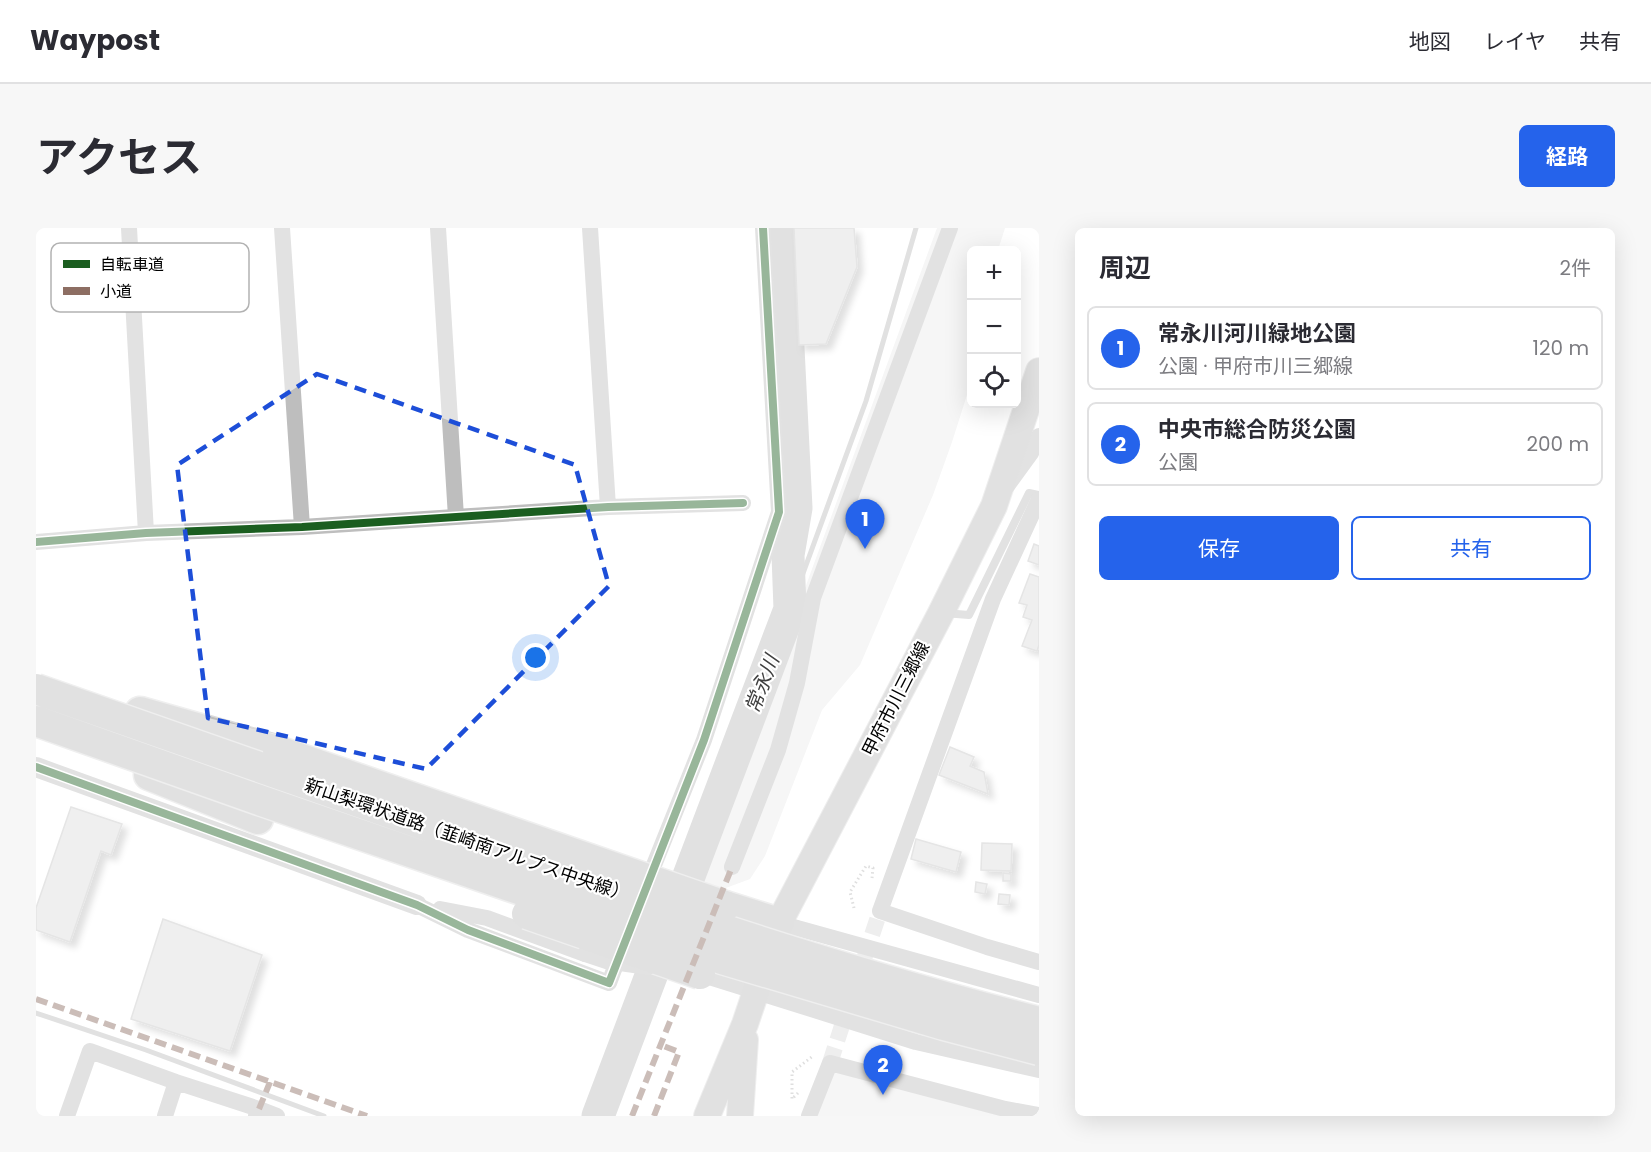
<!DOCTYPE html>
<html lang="ja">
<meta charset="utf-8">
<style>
body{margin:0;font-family:Poppins,"Noto Sans JP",sans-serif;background:#f7f7f7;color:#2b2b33}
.controls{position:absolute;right:18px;top:18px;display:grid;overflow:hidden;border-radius:9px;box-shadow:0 6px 24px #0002}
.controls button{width:54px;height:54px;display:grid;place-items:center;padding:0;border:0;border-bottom:2px solid #e1e1e2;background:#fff;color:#2b2b33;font:30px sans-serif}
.you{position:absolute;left:500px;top:430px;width:21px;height:21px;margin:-15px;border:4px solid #fff;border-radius:50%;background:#1a73e8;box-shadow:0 0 0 9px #1a73e833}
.badge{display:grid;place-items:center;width:39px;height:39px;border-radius:50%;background:#2563eb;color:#fff;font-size:20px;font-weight:700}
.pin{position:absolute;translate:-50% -50px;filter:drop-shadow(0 2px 3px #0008)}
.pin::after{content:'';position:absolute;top:32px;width:21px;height:18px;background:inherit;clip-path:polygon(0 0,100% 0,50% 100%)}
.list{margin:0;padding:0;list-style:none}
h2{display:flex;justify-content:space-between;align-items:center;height:78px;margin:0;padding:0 24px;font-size:26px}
h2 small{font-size:20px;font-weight:400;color:#7c7c81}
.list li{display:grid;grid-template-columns:39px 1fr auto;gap:18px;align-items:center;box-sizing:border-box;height:84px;margin:0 12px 12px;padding:0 12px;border:2px solid #e1e1e2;border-radius:9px}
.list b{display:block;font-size:22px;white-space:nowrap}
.list p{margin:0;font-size:20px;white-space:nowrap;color:#7c7c81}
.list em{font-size:20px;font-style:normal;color:#7c7c81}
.actions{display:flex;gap:12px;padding:18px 24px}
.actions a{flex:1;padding:14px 0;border:2px solid #2563eb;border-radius:9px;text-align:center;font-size:21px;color:#2563eb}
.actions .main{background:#2563eb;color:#fff}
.icon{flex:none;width:33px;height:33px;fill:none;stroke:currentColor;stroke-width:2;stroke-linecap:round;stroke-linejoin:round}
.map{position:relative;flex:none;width:1003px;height:888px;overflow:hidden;border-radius:9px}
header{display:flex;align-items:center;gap:36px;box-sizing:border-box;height:84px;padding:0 30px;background:#fff;border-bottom:2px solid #e1e1e2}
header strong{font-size:28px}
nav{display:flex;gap:33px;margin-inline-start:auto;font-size:21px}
.intro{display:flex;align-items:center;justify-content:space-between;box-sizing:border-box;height:144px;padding:0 36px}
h1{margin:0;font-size:42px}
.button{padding:15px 27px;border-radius:9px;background:#2563eb;color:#fff;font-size:21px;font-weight:700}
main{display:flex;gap:36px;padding:0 36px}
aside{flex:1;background:#fff;border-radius:9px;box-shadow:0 6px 24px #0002}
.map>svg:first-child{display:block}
.green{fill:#eaeaea}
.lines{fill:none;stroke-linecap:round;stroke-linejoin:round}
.stream{stroke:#bcbcbc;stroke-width:5}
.river{stroke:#bcbcbc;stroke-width:33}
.building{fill:#dcdcdc;stroke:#c5c5c5;stroke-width:1.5;filter:url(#shadow)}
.minor-tunnel{stroke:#d9d9d9;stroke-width:16;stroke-dasharray:16 8;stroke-linecap:butt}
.primary-casing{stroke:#dbdbdb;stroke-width:28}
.motorway-casing{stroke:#dbdbdb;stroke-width:33}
.path{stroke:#b8b8b8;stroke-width:3;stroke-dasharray:1.5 3;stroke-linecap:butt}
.service{stroke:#bebebe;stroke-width:8}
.minor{stroke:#bebebe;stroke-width:16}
.tertiary{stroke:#bebebe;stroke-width:20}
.primary{stroke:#bdbdbd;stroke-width:26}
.motorway{stroke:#bdbdbd;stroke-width:30}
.motorway-bridge-casing{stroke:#dbdbdb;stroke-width:33;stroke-linecap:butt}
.minor-bridge{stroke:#bebebe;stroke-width:16}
.motorway-bridge{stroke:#bdbdbd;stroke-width:30}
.quiet{stroke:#8d6e63;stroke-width:6;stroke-dasharray:12 6;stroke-linecap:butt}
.cycleway-casing{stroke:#fff;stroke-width:11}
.cycleway{stroke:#1b5e20;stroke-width:8}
.marked{fill:none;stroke:#1d4ed8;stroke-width:4.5;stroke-dasharray:12 8;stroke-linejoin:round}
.labels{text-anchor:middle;stroke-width:4.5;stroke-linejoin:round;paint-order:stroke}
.street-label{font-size:18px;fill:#000;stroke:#fff}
.water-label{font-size:20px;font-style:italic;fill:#404040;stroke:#fff}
.key{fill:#fff;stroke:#b2b2b2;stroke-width:1.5}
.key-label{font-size:16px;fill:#000}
</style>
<header>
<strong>Waypost</strong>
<nav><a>地図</a><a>レイヤ</a><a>共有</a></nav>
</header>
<div class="intro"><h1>アクセス</h1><a class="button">経路</a></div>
<main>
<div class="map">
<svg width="1003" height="888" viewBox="0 0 1003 888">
<defs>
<filter id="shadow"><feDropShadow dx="5.5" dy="5.5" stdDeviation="3" flood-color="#0004"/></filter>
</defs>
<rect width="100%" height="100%" fill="#fff"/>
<path class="green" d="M901,0H969L962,22H936V151L916,214L897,267L824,437L786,482L729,628L714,651L687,661L662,652Z
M794,835L1003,888H774Z"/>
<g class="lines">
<path class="stream" d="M754,381L830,173L880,0
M0,785L110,822L288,888"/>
<path class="river" d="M562,888L754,381L752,327L760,280L746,0"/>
</g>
<path class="building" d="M758,0H818L821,39L790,116L763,117Z
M998,316L1003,318V337L992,333Z
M994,346L1003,349V417L1001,423L986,418L996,392L987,389L991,377L983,375Z
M914,519L938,529L934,538L948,544L952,566L903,547Z
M35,579L86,596L75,627L65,623L34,714L0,702V680Z
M880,611L925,624L920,644L875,631Z
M946,615L976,616L975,643L945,642Z
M967,645L975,646V653H967Z
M940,654L951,656L949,666L939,664Z
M963,666L974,667L973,677L962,676Z
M127,691L226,727L194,823L95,791Z"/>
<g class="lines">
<path class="minor-tunnel" d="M821,752L844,683
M794,835L812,779"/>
<g class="primary-casing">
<path id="primary" d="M671,888L709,796L743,695L905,385L958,278L1003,143
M704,888L709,812"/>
</g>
<g class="motorway-casing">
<path id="motorway" d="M104,484L242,523
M113,547L222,591
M689,678L743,695"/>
</g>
<path class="path" d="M818,680L814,664L830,638L837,640L836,650
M762,865L756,871V844L777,828"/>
<path class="service" d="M908,385L933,387L993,265L1003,267"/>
<path class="minor" d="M93,0L110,305
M246,0L266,299
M402,0L420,289
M554,0L572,279
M971,258L995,225L1003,208
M1003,271L957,371L844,683L951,719L1003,734
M0,314L110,305L266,299L572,279L707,275
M696,639L742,522L761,455L777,370L914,0
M610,657L668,512L743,284L727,0
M381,677L432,702L573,755L585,723
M404,681L451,690L549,726
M743,695L1003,767
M664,746L880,814L1003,842
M31,888L54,823L140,854L223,881
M129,888L140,854
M220,888L223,881L241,888
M773,888L794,835L969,881L1003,887"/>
<path class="tertiary" d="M0,539L381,677"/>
<use href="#primary" class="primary"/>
<use href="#motorway" class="motorway"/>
<g class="motorway-bridge-casing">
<path id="motorway-bridge" d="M0,461L689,702C793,736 897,767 1003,794
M0,493L226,573L686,731L908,797L1003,822
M242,523L689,678
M491,686L664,746"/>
</g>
<path class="minor-bridge" d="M549,726L570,733L612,739"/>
<use href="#motorway-bridge" class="motorway-bridge"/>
<path class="quiet" d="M0,771L331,888
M223,881L234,854
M596,888L696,639
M618,888L643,824L625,817"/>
<g class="cycleway-casing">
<path id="cycleway" d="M0,314L110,305L266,299L572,279L707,275
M0,539L381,677L432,702L573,755L668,512L743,284L727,0"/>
</g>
<use href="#cycleway" class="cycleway"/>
</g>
<path d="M0 0H1003V888H0ZM281,146L539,237L573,358L390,541L172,490L141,237Z" fill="#fff" fill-opacity=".55" fill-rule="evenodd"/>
<path class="marked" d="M281,146L539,237L573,358L390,541L172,490L141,237Z"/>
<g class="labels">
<g class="street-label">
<text transform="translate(860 471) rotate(-63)" y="6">甲府市川三郷線</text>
<text transform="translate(431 612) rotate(19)" y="6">新山梨環状道路（韮崎南アルプス中央線）</text>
</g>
<g class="water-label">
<text transform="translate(726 456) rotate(-69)" y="7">常永川</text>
</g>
</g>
<rect x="15" y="15" width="198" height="69" rx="9" class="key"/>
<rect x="27" y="32" width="27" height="8" fill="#1b5e20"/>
<rect x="27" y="59" width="27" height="8" fill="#8d6e63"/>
<g class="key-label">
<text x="64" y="42">自転車道</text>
<text x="64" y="69">小道</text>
</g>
</svg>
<div class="controls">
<button>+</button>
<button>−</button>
<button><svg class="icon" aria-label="locate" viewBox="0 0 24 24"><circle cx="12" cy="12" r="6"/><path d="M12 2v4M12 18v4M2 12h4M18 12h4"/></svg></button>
</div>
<div class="you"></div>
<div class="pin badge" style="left:829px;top:321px">1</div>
<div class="pin badge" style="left:847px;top:867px">2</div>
</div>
<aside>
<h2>周辺<small>2件</small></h2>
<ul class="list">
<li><span class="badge">1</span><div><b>常永川河川緑地公園</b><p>公園 · 甲府市川三郷線</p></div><em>120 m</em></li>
<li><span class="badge">2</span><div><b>中央市総合防災公園</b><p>公園</p></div><em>200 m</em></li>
</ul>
<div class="actions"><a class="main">保存</a><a>共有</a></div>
</aside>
</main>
